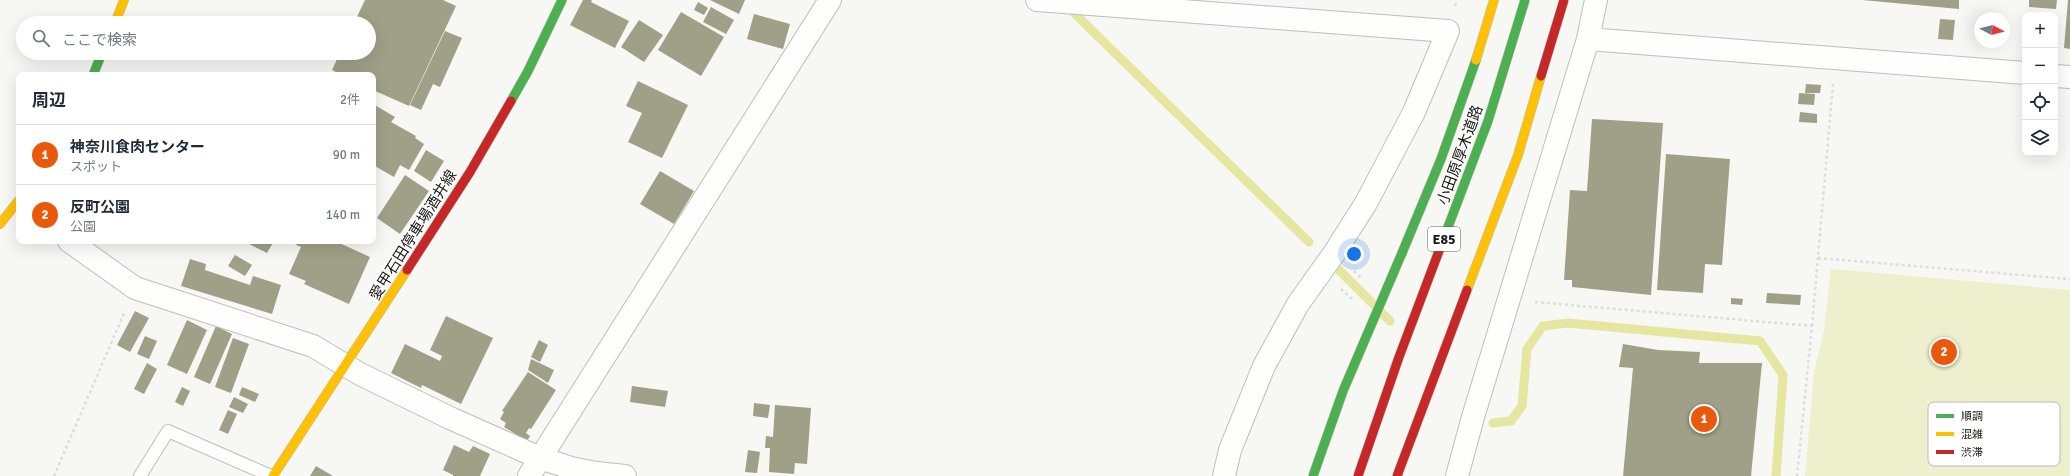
<!DOCTYPE html>
<html lang="ja">
<meta charset="utf-8">
<style>
body{margin:0;font-family:Signika,"Noto Sans JP",sans-serif;background:#f2f2f3;color:#1f2937}
.controls{position:absolute;right:12px;top:12px;display:grid;overflow:hidden;border-radius:8px;box-shadow:0 4px 16px #0002}
.controls button{width:36px;height:36px;display:grid;place-items:center;padding:0;border:0;border-bottom:1px solid #e0e1e3;background:#fff;color:#1f2937;font:20px sans-serif}
.compass{position:absolute;left:1974px;top:12px;width:36px;height:36px;border-radius:50%;background:#fff;box-shadow:0 4px 16px #0002;rotate:97deg}
.you{position:absolute;left:1354px;top:254px;width:14px;height:14px;margin:-10px;border:3px solid #fff;border-radius:50%;background:#1a73e8;box-shadow:0 0 0 6px #1a73e833}
.badge{display:grid;place-items:center;width:26px;height:26px;border-radius:50%;background:#ea580c;color:#fff;font-size:13px;font-weight:700}
.pin{position:absolute;translate:-50% -50%;border:2px solid #fff;box-shadow:0 1px 4px #0006}
.list{margin:0;padding:0;list-style:none}
h2{display:flex;justify-content:space-between;align-items:center;height:52px;margin:0;padding:0 16px;font-size:17px}
h2 small{font-size:13px;font-weight:400;color:#747a83}
.list li{display:grid;grid-template-columns:26px 1fr auto;gap:12px;align-items:center;box-sizing:border-box;height:60px;padding:0 16px;border-top:1px solid #e0e1e3}
.list b{display:block;font-size:15px;white-space:nowrap}
.list p{margin:0;font-size:13px;white-space:nowrap;color:#747a83}
.list em{font-size:13px;font-style:normal;color:#747a83}
.icon{flex:none;width:22px;height:22px;fill:none;stroke:currentColor;stroke-width:2;stroke-linecap:round;stroke-linejoin:round}
.map{position:relative;flex:none;width:2070px;height:476px;overflow:hidden}
.search{position:absolute;background:#fff;box-shadow:0 4px 16px #0002;left:16px;top:16px;width:360px;height:44px;display:flex;align-items:center;gap:10px;box-sizing:border-box;padding:0 14px;border-radius:22px;color:#747a83;font-size:15px}
.panel{position:absolute;background:#fff;box-shadow:0 4px 16px #0002;left:16px;top:72px;width:360px;height:172px;border-radius:8px}
.map>svg:first-child{display:block}
.green{fill:#eeefcc}
.lines{fill:none;stroke-linecap:round;stroke-linejoin:round}
.stream{stroke:#e5e7a0;stroke-width:9}
.building{fill:#a0a088}
.lane-casing{stroke:#bebebb;stroke-width:14}
.street-casing{stroke:#bebebb;stroke-width:24}
.fast-casing{stroke:#bebebb;stroke-width:10}
.slow-casing{stroke:#bebebb;stroke-width:10}
.jam-casing{stroke:#bebebb;stroke-width:10}
.path{stroke:#dddddc;stroke-width:2.5;stroke-dasharray:3 3;stroke-linecap:butt}
.lane{stroke:#fefefd;stroke-width:12}
.street{stroke:#fefefd;stroke-width:22}
.fast{stroke:#4caf50;stroke-width:9}
.slow{stroke:#ffc107;stroke-width:9}
.jam{stroke:#c62828;stroke-width:9}
.fast-bridge-casing{stroke:#bebebb;stroke-width:10;stroke-linecap:butt}
.slow-bridge-casing{stroke:#bebebb;stroke-width:10;stroke-linecap:butt}
.jam-bridge-casing{stroke:#bebebb;stroke-width:10;stroke-linecap:butt}
.fast-bridge{stroke:#4caf50;stroke-width:9}
.slow-bridge{stroke:#ffc107;stroke-width:9}
.jam-bridge{stroke:#c62828;stroke-width:9}
.labels{text-anchor:middle;stroke-width:3;stroke-linejoin:round;paint-order:stroke}
.shield{fill:#fff;stroke:#5e5e5d;stroke-width:1}
.shield-label{font-size:14px;font-weight:bold;fill:#191917}
.street-label{font-size:15px;fill:#191917;stroke:#fff}
.key{fill:#fff;stroke:#babab9;stroke-width:1}
.key-label{font-size:11px;fill:#191917}
</style>
<div class="map">
<svg width="2070" height="476" viewBox="0 0 2070 476">
<rect width="100%" height="100%" fill="#f7f7f3"/>
<path class="green" d="M1831,269L2070,290V476H1805L1814,373L1824,330Z"/>
<g class="lines">
<path class="stream" d="M1074,13L1309,242
M1338,269L1390,321
M1493,423L1511,421L1522,406L1527,349L1543,326L1568,323L1760,341L1783,375L1776,476"/>
</g>
<path class="building" d="M365,0H443L456,6L409,106L373,90V75H342L332,70L340,53H369V23H354Z
M583,0H592L591,2L629,21L615,48L570,25Z
M710,0H745L739,14Z
M1862,0H1959V9Z
M2029,0H2057L2056,9L2029,7Z
M2068,0H2070V49L2064,48Z
M698,2L708,8L704,15L694,10Z
M711,7L734,20L726,34L703,22Z
M681,12L724,37L701,76L658,50Z
M754,14L790,24L783,49L747,39Z
M1940,19L1955,20L1953,40L1938,39Z
M639,20L663,35L644,62L621,47Z
M445,31L462,38L440,87L433,84L421,110L410,105Z
M638,81L688,105L662,158L628,142L642,113L626,106Z
M1806,84L1821,85L1820,93H1805Z
M1799,93L1815,94L1814,105L1798,104Z
M373,104L395,117L391,122L416,136L415,138L424,144L409,170L400,165L394,177L373,165Z
M1800,112L1817,114V123L1799,122Z
M1592,119L1663,123L1651,295L1572,287V280H1564L1570,190L1587,191Z
M426,150L444,161L431,182L414,171Z
M1666,154L1730,159L1722,265L1705,264L1703,293L1657,290Z
M660,171L694,191L674,224L640,204Z
M405,175L429,191L400,234L377,218Z
M243,241H274L267,253Z
M298,241H335L370,257L349,304L304,284L306,281L289,274L301,247L296,245Z
M235,255L252,265L245,276L228,266Z
M190,259L206,264L205,270L250,285L253,276L281,285L272,314L181,286Z
M1767,293L1801,295L1800,305L1766,303Z
M1731,298L1743,299L1742,305L1731,304Z
M135,311L149,318L130,352L117,345Z
M446,316L493,338L461,404L422,385L421,388L391,373L405,344L440,361L442,356L430,350Z
M187,320L207,330L187,374L167,365Z
M216,326L232,334L210,384L194,377Z
M145,336L157,341L149,359L137,354Z
M233,338L249,344L231,393L215,387Z
M539,340L548,345L540,362L531,357Z
M1623,344L1658,350L1700,352L1699,363H1762L1751,476H1623L1633,368L1619,367Z
M531,359L554,370L548,383L528,370Z
M147,363L157,369L144,394L134,389Z
M528,372L556,390L531,429L529,428L526,433L530,436L527,441L504,427L506,423L500,419L504,412L502,411Z
M632,386L668,391L665,407L630,402Z
M182,387L190,391L183,406L175,402Z
M242,387L259,394L255,402L239,395Z
M234,397L248,404L243,413L229,407Z
M754,403L770,405L768,418L753,416Z
M775,405L811,408L807,464L795,463L794,474L769,472L770,448H765L766,436L773,437Z
M228,410L237,414L228,434L219,430Z
M454,445L469,452L473,446L490,454L480,476H453V475L443,470Z
M748,450L760,452L757,473L745,472Z
M316,466L333,476H310Z"/>
<g class="lines">
<g class="lane-casing">
<path id="lane" d="M140,476L168,431L271,476"/>
</g>
<g class="street-casing">
<path id="street" d="M1037,0L1448,31L1414,112L1366,203L1335,252L1298,304L1264,366L1230,450L1224,476
M1588,39L2025,73
M2055,76L2070,77
M69,241L135,288L313,346L360,374L450,418L540,458L571,468L596,473L625,476
M529,476L830,0
M1457,476L1473,417L1588,39L1596,0"/>
</g>
<g class="fast-casing">
<path id="fast" d="M93,75L102,53
M511,101L528,71L562,0
M1402,253L1441,159L1476,60"/>
</g>
<g class="slow-casing">
<path id="slow" d="M115,23L124,0
M1476,60L1494,0
M0,224L19,200
M273,476L407,270"/>
</g>
<g class="jam-casing">
<path id="jam" d="M407,270L470,172L511,101"/>
</g>
<path class="path" d="M1455,6L1457,0
M1818,258L2070,279
M1354,271L1362,279
M1341,289L1352,299
M1535,302L1812,326L1797,476
M1812,326L1833,84
M54,476L125,311"/>
<use href="#lane" class="lane"/>
<use href="#street" class="street"/>
<use href="#fast" class="fast"/>
<use href="#slow" class="slow"/>
<use href="#jam" class="jam"/>
<g class="fast-bridge-casing">
<path id="fast-bridge" d="M1439,251L1488,121L1525,0
M1313,476L1343,391L1402,253"/>
</g>
<g class="slow-bridge-casing">
<path id="slow-bridge" d="M1467,290L1518,155L1541,76"/>
</g>
<g class="jam-bridge-casing">
<path id="jam-bridge" d="M1541,76L1564,0
M1358,476L1399,357L1439,251
M1397,476L1467,290"/>
</g>
<use href="#fast-bridge" class="fast-bridge"/>
<use href="#slow-bridge" class="slow-bridge"/>
<use href="#jam-bridge" class="jam-bridge"/>
</g>
<g class="labels">
<rect class="shield" x="1428" y="227" width="32" height="24" rx="3"/>
<g class="shield-label">
<text x="1444" y="244">E85</text>
</g>
<g class="street-label">
<text transform="translate(1460 155) rotate(-70)" y="5">小田原厚木道路</text>
<text transform="translate(413 235) rotate(-58)" y="5">愛甲石田停車場酒井線</text>
</g>
</g>
<rect x="1928" y="402" width="132" height="64" rx="6" class="key"/>
<rect x="1936" y="414" width="18" height="4" fill="#4caf50"/>
<rect x="1936" y="432" width="18" height="4" fill="#ffc107"/>
<rect x="1936" y="450" width="18" height="4" fill="#c62828"/>
<g class="key-label">
<text x="1961" y="420">順調</text>
<text x="1961" y="438">混雑</text>
<text x="1961" y="456">渋滞</text>
</g>
</svg>
<div class="controls">
<button>+</button>
<button>−</button>
<button><svg class="icon" aria-label="locate" viewBox="0 0 24 24"><circle cx="12" cy="12" r="6"/><path d="M12 2v4M12 18v4M2 12h4M18 12h4"/></svg></button>
<button><svg class="icon" aria-label="layers" viewBox="0 0 24 24"><path d="M12 4l9 5-9 5-9-5zM3 14l9 5 9-5"/></svg></button>
</div>
<svg class="compass" viewBox="-18 -18 36 36"><path d="M0-13l5 13h-10z" fill="#e53935"/><path d="M0 13l5-13h-10z" fill="#747a83"/></svg>
<div class="you"></div>
<div class="pin badge" style="left:1704px;top:419px">1</div>
<div class="pin badge" style="left:1944px;top:352px">2</div>
<div class="search"><svg class="icon" aria-label="search" viewBox="0 0 24 24"><circle cx="10" cy="10" r="6"/><path d="M15 15l6 6"/></svg>ここで検索</div>
<section class="panel">
<h2>周辺<small>2件</small></h2>
<ul class="list">
<li><span class="badge">1</span><div><b>神奈川食肉センター</b><p>スポット</p></div><em>90 m</em></li>
<li><span class="badge">2</span><div><b>反町公園</b><p>公園</p></div><em>140 m</em></li>
</ul>
</section>
</div>
